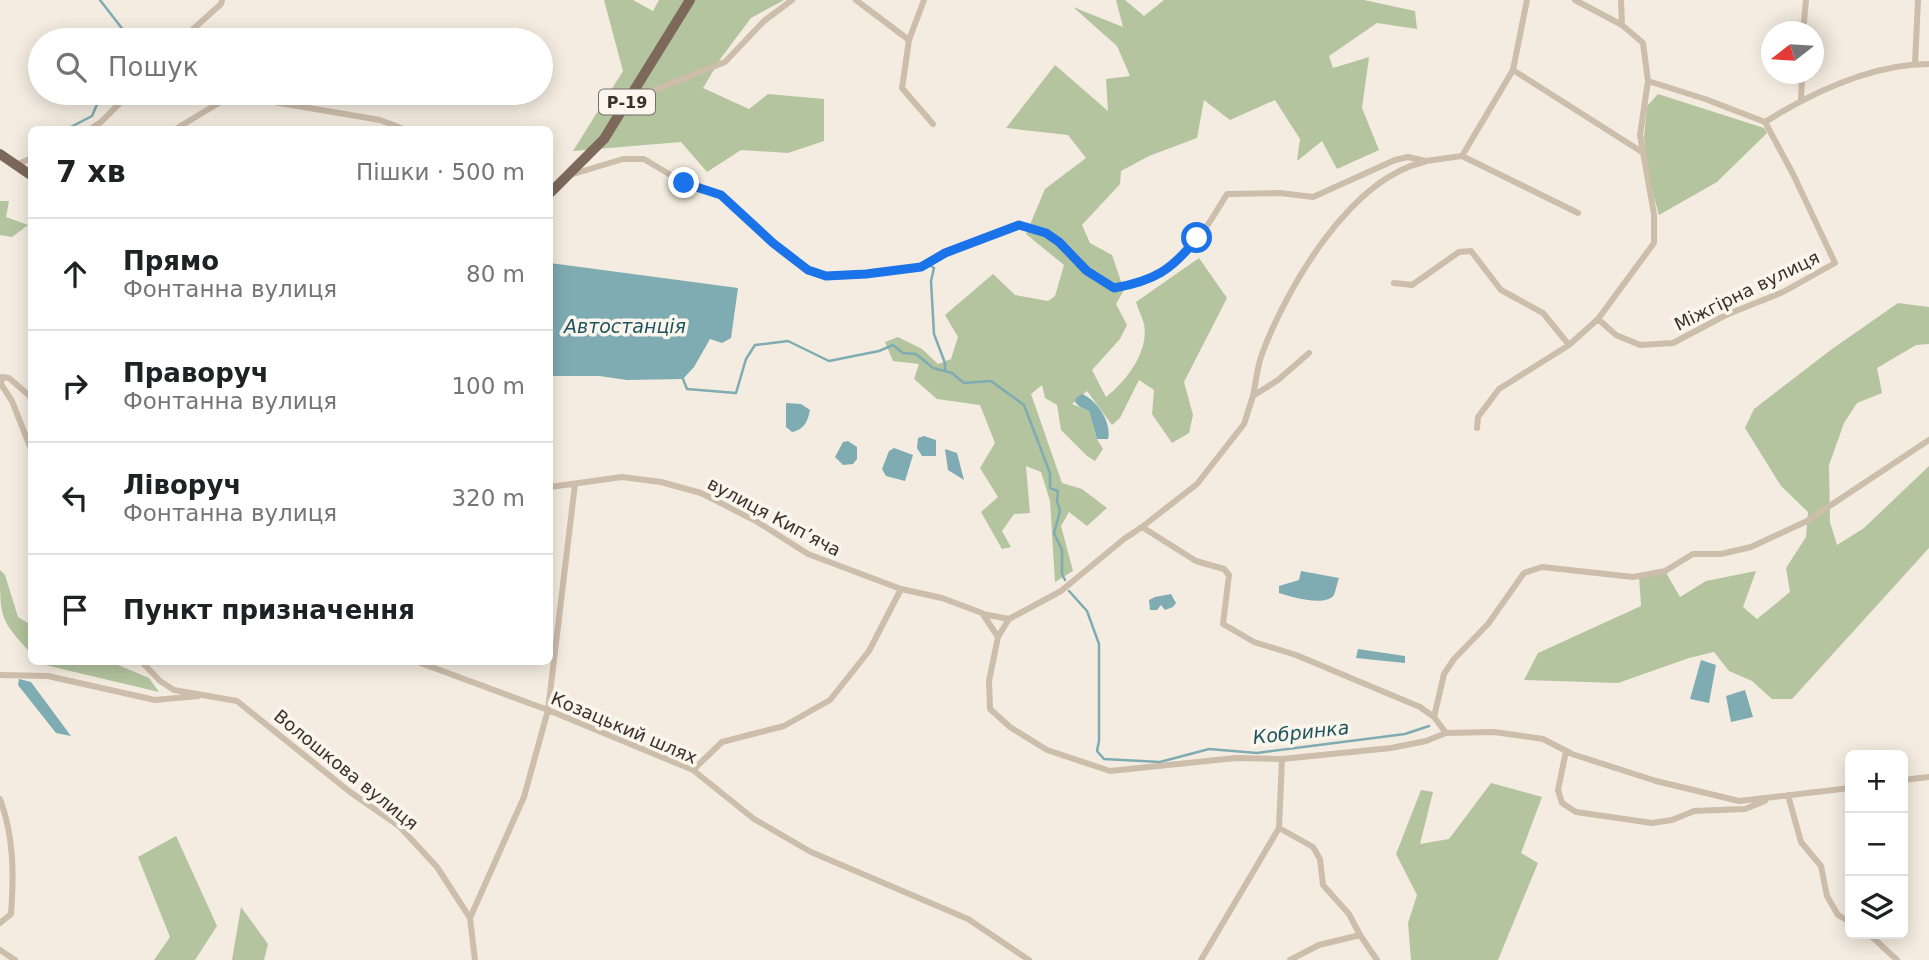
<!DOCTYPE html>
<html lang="uk">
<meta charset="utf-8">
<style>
body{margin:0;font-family:"DejaVu Sans",sans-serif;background:#f2f2f2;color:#202124}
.controls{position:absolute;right:21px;bottom:21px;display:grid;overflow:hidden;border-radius:10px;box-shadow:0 4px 18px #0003}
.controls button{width:63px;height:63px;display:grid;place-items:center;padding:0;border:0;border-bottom:2px solid #e0e0e0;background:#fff;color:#202124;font:35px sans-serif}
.compass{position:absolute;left:1761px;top:21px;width:63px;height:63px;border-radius:50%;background:#fff;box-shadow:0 4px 18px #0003;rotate:253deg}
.stop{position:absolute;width:21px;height:21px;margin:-16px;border:5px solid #1a73e8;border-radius:50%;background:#fff}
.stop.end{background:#1a73e8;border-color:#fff;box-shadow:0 2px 7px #0008}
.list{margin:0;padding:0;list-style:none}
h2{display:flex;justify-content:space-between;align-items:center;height:91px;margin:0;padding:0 28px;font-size:30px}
h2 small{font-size:23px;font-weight:400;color:#757577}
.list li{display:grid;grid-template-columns:46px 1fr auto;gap:21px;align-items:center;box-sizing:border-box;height:112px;padding:0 28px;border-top:2px solid #e0e0e0}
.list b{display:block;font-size:26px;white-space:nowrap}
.list p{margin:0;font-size:23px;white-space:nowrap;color:#757577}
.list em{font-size:23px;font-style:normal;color:#757577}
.icon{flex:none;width:38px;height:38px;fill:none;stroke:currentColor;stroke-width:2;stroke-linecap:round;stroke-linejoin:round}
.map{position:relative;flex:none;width:1929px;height:960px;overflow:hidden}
.search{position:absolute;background:#fff;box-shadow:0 4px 18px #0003;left:28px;top:28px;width:525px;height:77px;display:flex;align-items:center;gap:18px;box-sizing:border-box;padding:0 24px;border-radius:38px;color:#757577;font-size:26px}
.panel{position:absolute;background:#fff;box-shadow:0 4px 18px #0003;left:28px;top:126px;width:525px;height:539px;border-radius:10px}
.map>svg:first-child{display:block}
.green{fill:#b4c49f}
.water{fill:#7eacb2}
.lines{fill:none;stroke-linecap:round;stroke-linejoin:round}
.stream{stroke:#7eacb2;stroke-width:2.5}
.street{stroke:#cdbdab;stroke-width:6}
.primary{stroke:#7d695b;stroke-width:10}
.route{stroke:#1a73e8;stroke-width:9}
.labels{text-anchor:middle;stroke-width:7;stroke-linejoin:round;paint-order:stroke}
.shield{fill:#fbf6ed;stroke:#756c64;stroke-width:2}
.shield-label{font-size:16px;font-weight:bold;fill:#3b312a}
.street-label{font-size:18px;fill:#3b312a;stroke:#fbf6ed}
.water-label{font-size:19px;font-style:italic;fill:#1e545e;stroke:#fbf6ed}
</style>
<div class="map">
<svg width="1929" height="960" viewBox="0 0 1929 960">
<rect width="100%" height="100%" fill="#f4ece0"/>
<path class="green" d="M604,0H633L653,11L659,0H784L751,18L721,58L703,88L749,109L768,94L824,99V141L788,153L741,150L707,172L681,142L573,151L623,71Z
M1116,0H1125L1144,16L1164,0H1364L1415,11L1417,29L1377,23L1329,56L1333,68L1369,57L1362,108L1379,150L1337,169L1322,141L1297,161L1300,139L1275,100L1230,120L1204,100L1197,138L1149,156L1121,171L1120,184L1082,225L1090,243L1112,255L1124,290L1116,304L1127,325L1120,339L1092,370L1106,397C1127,380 1149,352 1144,324C1142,317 1138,309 1136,302L1199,258L1227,298L1184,382L1193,415L1189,433L1172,443L1152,414L1154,390L1139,380L1120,418L1112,425L1087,391L1072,404L1089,411L1097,439L1103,449L1095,461L1087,456L1061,430L1057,405L1045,398L1042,385L1031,394L1062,483L1082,489L1107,508L1087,526L1069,512L1061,526L1073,571L1055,582L1050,501L1041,472L1026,466L1030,513L1014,514L1002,531L1011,547L1002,549L981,512L998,497L980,468L995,443L980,405L937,399L914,379L919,364L893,361L885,342L898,337L922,349L938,364L951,359L958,337L945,315L993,274L1015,295L1048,301L1055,296L1064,265L1026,234L1045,189L1086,158L1068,135L1006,128L1055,65L1108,111L1106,79L1130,76L1117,46L1073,7L1123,27Z
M1658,94L1764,128L1767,133L1717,182L1659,215L1647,172L1644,137L1647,106Z
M0,201H9L6,217L28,225L12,237L0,235Z
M1898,303L1929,307V344L1916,345L1877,368L1882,393L1857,403L1844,423L1829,465L1830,522L1837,545L1864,528L1929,466V548L1792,699H1772L1752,681L1729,671L1714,652L1689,658L1618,683L1524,680L1538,653L1641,606L1639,576L1665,571L1680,597L1706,581L1756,571L1743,607L1757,619L1790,592L1786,568L1806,537L1808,512L1781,486L1745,428L1754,409L1832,349Z
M0,570L5,575L18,617L31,625V653C0,620 0,618 0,570Z
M41,662H111L149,678L159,692L45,665Z
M1491,783L1542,797L1521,853L1538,863L1498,960H1411L1408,923L1417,895L1396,854L1421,790L1433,792L1420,844L1449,839Z
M176,836L217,926L195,960H154L170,937L138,857Z
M241,907L268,944L264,960H232Z"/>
<path class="water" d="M550,263L738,288L731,338L722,343L710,339L694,367L683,379L627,380L599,376H550Z
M1082,394C1098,401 1112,423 1108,439H1097L1089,411L1080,407L1075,402L1076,398Z
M786,403L801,404L810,410C808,421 804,430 792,432L786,427Z
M924,436L936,440V456H922L917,448L918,438Z
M848,441L857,447V459L853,464L843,465L835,457L843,442Z
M894,448L913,455L905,481L886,476L882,469L889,451Z
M945,449L957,453L964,480L948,470Z
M1301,571L1339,578C1337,583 1336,590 1334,595C1325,607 1291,597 1279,593V586L1299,580Z
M1171,594L1176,603L1173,607L1165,610L1161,605L1157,610H1150L1149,600L1155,597Z
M1358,649L1405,656V663L1356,658Z
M1701,660L1716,665L1709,703L1690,699Z
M19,679L31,682L71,736L56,733L18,685Z
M1745,690L1753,717L1731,722L1726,696Z"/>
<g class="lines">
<path class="stream" d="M100,0L131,40
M65,130L92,116L98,102L104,96
M931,266L934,268L931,281L934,334L945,363V370
M683,379L687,389L736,393L746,359L755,345L788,341L829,361L879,351L893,345L903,353L916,354L933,368L952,373L964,383L991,381L1024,405L1050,473V488L1058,491L1057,501L1060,511L1054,533L1062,550V574L1065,580
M1069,591L1087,611L1099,644V741L1097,751L1104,759L1160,762L1209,749L1257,753L1405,734L1429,726"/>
<path class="street" d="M856,0L909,40L902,88L933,124
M1527,0L1513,70L1642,152
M1621,0L1622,25
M1803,32L1806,0
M181,40L221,4L222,0
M909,40L924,0
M1915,64L1918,0
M1513,70L1462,156L1578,213
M1648,81L1705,99L1765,122
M630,100L725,62L764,21L792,0
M1801,100L1802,74
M89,130L101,122L130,93
M174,130L232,95L380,120L406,130
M16,165L32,158
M570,175L623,159H644L684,183L721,195L773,243L808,270L826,276L866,274L921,267L945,253L1019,225L1046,234L1059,242L1087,271L1114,288C1175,278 1197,244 1227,194L1280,193L1313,197L1395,160L1408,157L1426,161L1462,156
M1394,283L1412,285L1459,252L1471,251L1501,290L1543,313L1569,345
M1598,319L1616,335L1640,345L1673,343L1726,315L1783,292L1835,263L1793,174L1765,122C1813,92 1871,64 1929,64
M1253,396C1256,382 1257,367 1262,354C1287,287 1350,179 1424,162
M32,398L9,378L2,377L1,384L12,401L32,452
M1477,428L1478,417L1499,389L1569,345L1598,319L1654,243V214L1640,135L1648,81L1643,43L1622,25L1575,0
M550,487L622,477L661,482L701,493L756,521L808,554L901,589L942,598L982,613L998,637L989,681L990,709L1010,727L1047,750L1110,771L1236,758L1282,759
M1142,527L1197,484L1244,424L1253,396L1278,380L1309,353
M983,614L1009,619
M998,637L1009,619L1061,591L1124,539L1142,527L1196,561L1224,569L1229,575L1223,624L1254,642L1296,655L1420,707L1434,717L1446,733
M142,662L160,681L174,690L237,701L350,792L399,826L437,867L470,918L475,960
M418,662L548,710L693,770L754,819L811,852L968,919L1029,960
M0,675L48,676L155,700L198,696
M1434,717L1444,674L1454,659L1488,624L1524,573L1542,567L1633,577L1665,571L1693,554H1721L1751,547L1807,521L1929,440
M1566,751L1558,790L1562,803L1576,812L1652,823L1672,820L1694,811L1745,809L1765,801
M693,770L722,742L784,726L830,700L869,651L901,589
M1903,780L1929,777
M1788,795L1801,842L1821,866L1827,896L1838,915L1850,922
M0,799C14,837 14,874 11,914L0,923
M1279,828L1313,847L1320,859L1323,885L1349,914L1360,935
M470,918L524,797L548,710L575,484
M1869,934L1897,960
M0,950L15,960
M1201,960L1279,828L1282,759L1391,748L1426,741L1446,733L1494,732L1543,739L1572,754L1656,781L1739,801L1850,788
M1290,960L1319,945L1360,935L1377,960"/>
<path class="primary" d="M0,154L32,176
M550,193L604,139L690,0"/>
</g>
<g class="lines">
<path class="route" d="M684,183L721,195L773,243L808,270L826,276L866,274L921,267L945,253L1019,225L1046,233L1059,242L1087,271L1114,288C1154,281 1172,270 1197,238"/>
</g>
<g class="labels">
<rect class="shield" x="599" y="89.5" width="56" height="25" rx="5"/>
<g class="shield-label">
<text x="627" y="108">Р-19</text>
</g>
<g class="street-label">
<text transform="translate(1747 291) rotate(-26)" y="6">Міжгірна вулиця</text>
<text transform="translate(774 517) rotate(28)" y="6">вулиця Кипʼяча</text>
<text transform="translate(624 728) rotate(23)" y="6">Козацький шлях</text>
<text transform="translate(346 770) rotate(39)" y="6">Волошкова вулиця</text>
</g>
<g class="water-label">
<text x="625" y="333">Автостанція</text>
<text transform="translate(1301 732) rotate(-6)" y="7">Кобринка</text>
</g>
</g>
</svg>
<div class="controls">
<button>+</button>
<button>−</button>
<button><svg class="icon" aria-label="layers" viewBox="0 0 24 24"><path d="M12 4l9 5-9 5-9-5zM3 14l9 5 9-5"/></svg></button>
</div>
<svg class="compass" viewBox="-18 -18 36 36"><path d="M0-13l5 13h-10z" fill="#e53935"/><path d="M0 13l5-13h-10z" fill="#757577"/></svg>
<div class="stop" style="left:1197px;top:238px"></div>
<div class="stop end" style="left:684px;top:183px"></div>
<div class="search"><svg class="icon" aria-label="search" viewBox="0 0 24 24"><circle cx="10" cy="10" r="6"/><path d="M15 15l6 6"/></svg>Пошук</div>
<section class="panel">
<h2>7 хв<small>Пішки · 500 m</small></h2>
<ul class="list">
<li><svg class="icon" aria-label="ahead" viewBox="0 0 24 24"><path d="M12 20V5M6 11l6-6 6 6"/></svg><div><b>Прямо</b><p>Фонтанна вулиця</p></div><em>80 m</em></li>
<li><svg class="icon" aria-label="right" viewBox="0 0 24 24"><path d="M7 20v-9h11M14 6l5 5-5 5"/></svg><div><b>Праворуч</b><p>Фонтанна вулиця</p></div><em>100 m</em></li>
<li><svg class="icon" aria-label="left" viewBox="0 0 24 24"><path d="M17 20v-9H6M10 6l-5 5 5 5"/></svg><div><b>Ліворуч</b><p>Фонтанна вулиця</p></div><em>320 m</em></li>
<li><svg class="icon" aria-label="arrive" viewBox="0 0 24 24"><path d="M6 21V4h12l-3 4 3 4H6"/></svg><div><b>Пункт призначення</b></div></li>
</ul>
</section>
</div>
